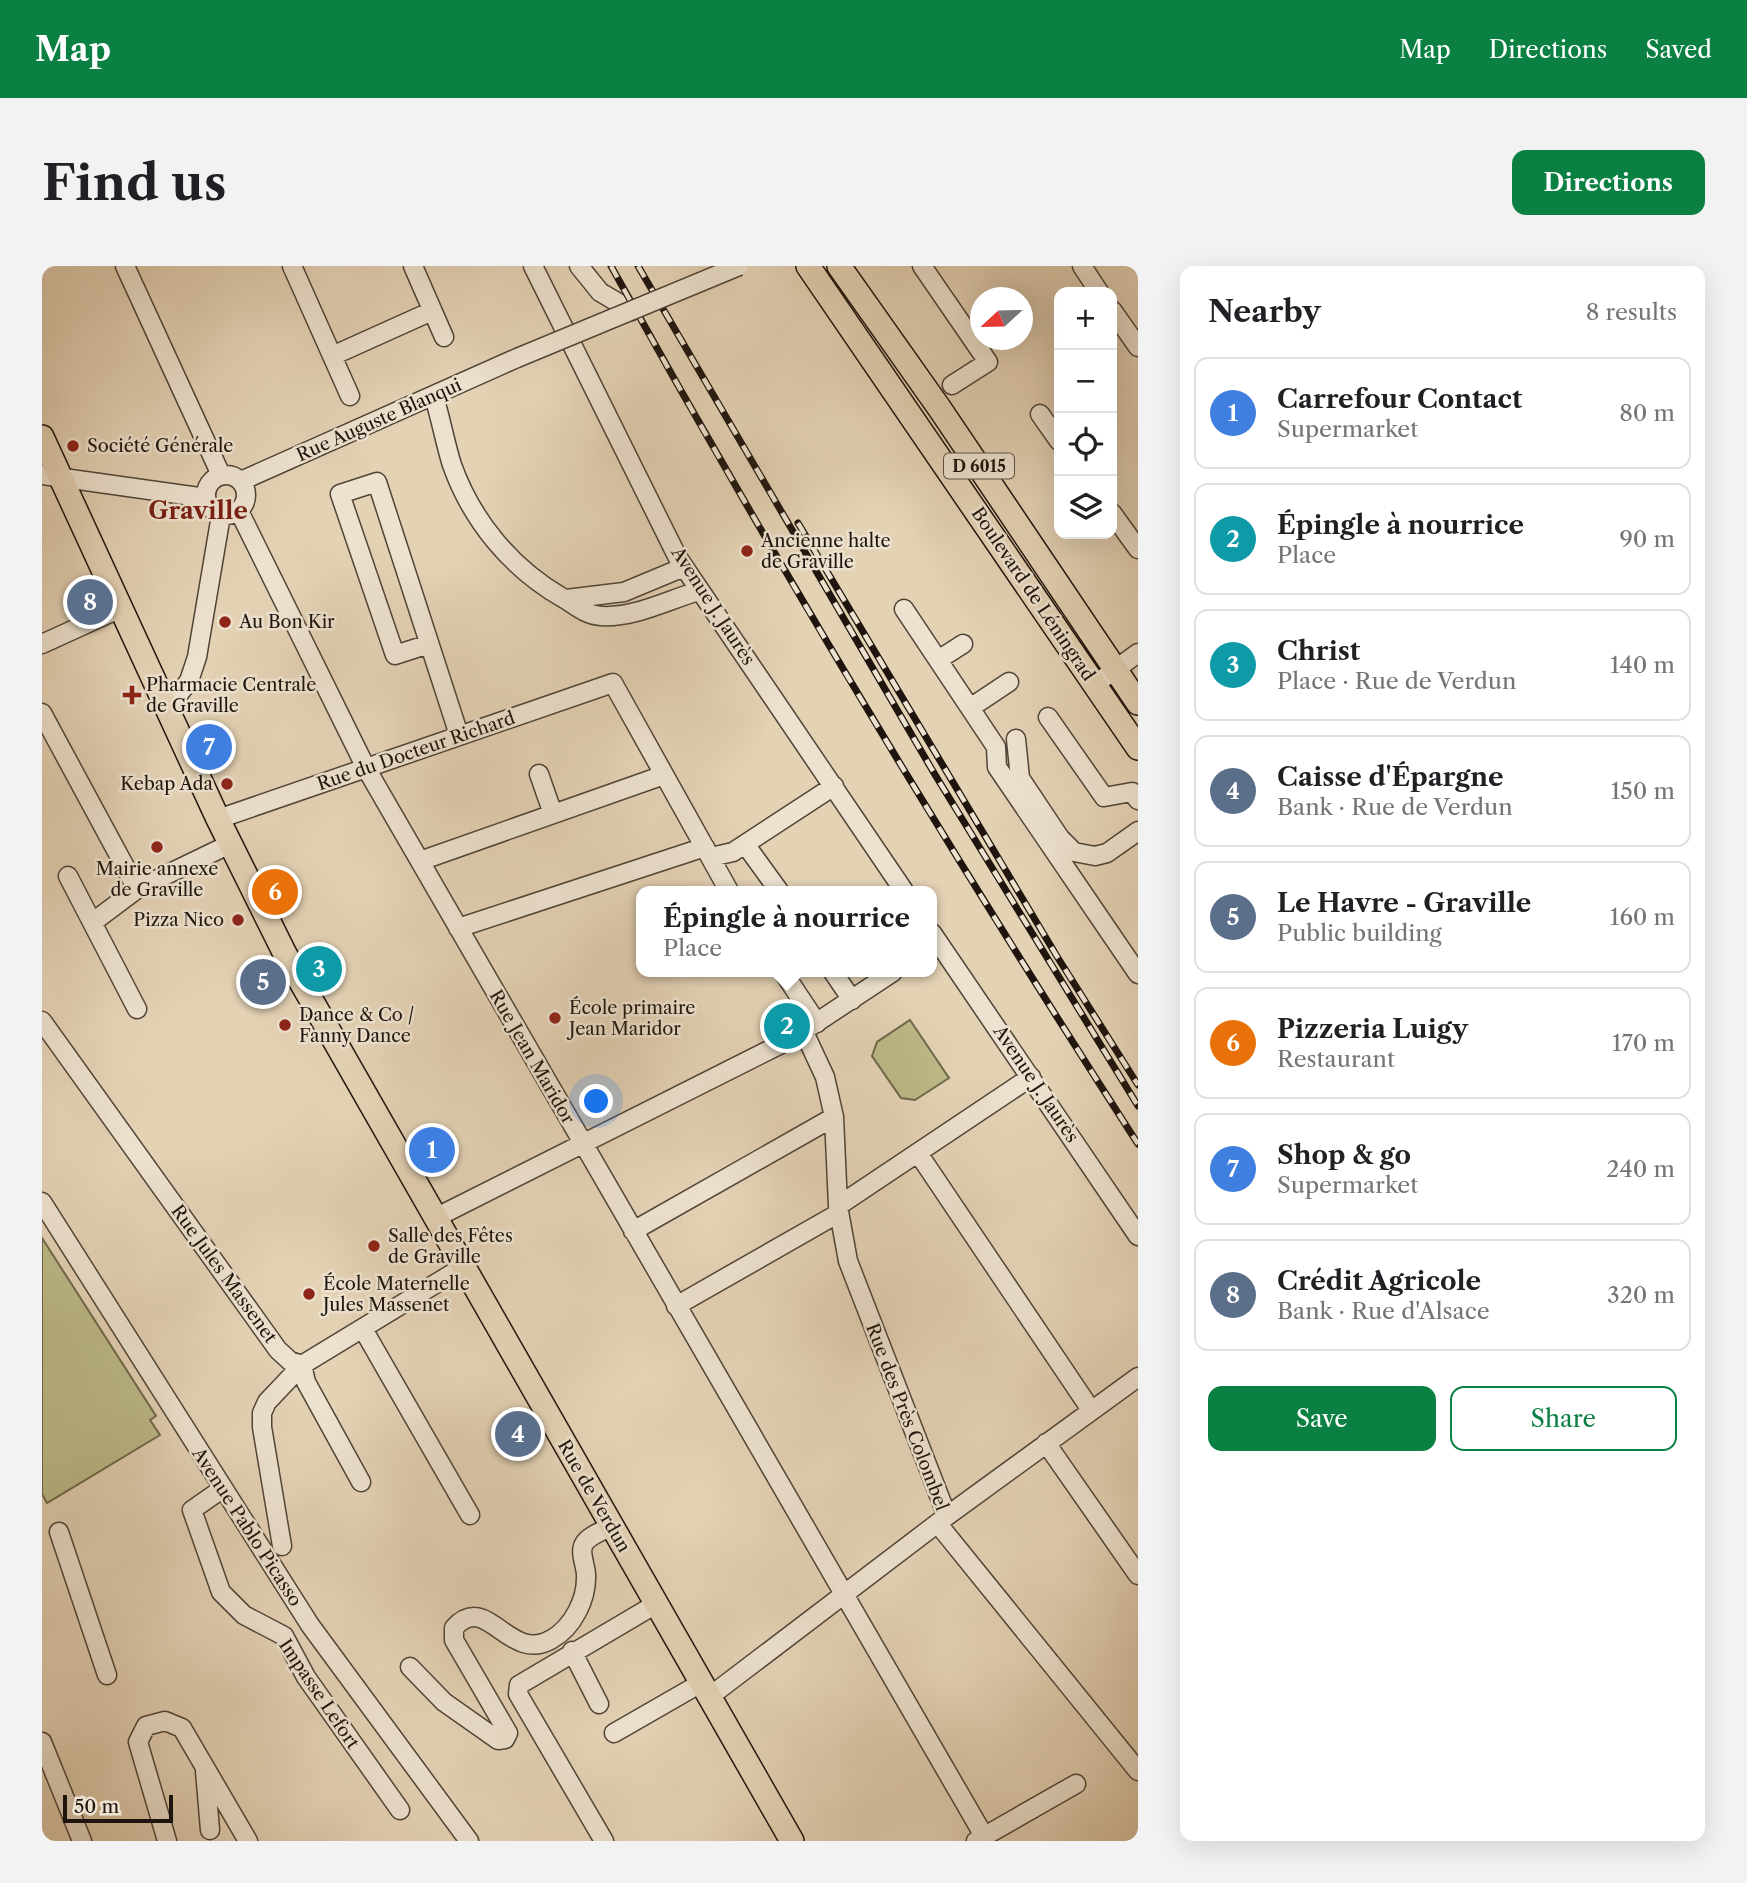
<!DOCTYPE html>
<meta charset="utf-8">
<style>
body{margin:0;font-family:"Libre Caslon Text",serif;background:#f2f2f2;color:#202124}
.controls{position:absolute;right:21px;top:21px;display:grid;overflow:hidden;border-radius:14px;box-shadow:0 7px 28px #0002}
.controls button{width:63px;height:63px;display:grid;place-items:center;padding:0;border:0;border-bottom:2px solid #e0e0e0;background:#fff;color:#202124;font:35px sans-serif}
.compass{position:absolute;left:928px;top:21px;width:63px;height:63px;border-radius:50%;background:#fff;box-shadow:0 7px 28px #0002;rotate:248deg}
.scale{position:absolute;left:21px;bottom:18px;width:110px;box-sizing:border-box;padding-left:7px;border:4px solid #1f150e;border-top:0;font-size:19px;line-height:24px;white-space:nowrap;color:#1f150e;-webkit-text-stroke:5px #ede2cf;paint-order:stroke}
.you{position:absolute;left:555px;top:836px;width:24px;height:24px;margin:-18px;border:5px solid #fff;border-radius:50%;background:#1a73e8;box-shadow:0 0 0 10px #1a73e833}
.badge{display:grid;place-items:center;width:46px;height:46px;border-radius:50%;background:#0b8043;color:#fff;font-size:23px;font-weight:700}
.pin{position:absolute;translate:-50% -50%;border:4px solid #fff;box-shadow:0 2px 7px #0006}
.popup{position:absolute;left:594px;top:620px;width:301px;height:91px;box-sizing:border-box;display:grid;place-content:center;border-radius:14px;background:#fff;filter:drop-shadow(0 2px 5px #0005);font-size:23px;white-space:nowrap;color:#757577}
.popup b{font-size:26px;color:#202124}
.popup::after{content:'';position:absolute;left:50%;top:100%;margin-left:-14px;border:14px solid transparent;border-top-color:#fff}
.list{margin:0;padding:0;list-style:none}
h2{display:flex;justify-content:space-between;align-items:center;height:91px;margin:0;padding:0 28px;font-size:30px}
h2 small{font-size:23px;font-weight:400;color:#757577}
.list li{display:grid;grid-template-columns:46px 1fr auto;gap:21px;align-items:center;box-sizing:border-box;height:112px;margin:0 14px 14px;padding:0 14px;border:2px solid #e0e0e0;border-radius:14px}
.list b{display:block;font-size:26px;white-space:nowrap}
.list p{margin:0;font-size:23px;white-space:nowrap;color:#757577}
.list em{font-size:23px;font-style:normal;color:#757577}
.actions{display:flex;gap:14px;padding:21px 28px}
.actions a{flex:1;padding:16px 0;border:2px solid #0b8043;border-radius:14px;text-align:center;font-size:24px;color:#0b8043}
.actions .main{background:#0b8043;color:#fff}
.icon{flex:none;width:38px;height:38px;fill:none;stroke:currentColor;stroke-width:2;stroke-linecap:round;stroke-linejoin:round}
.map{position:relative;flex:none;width:1096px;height:1575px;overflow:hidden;border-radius:14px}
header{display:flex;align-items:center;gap:42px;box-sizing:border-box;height:98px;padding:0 35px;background:#0b8043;color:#fff}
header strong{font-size:33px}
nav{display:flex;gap:38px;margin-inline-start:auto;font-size:24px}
.intro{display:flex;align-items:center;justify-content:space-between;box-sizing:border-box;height:168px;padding:0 42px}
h1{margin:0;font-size:49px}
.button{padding:18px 32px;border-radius:14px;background:#0b8043;color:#fff;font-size:24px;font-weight:700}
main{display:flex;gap:42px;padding:0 42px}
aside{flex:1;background:#fff;border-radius:14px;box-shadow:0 7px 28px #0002}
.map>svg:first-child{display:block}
.green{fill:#bcba88;stroke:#6e684b;stroke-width:2}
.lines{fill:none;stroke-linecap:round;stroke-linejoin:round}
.minor-casing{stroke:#504438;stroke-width:21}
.major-casing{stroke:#1f150e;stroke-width:26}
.minor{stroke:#ede2cf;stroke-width:18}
.major{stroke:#e4d2b5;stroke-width:23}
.rail-casing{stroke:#1f150e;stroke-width:7}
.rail{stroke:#ede2cf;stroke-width:4.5;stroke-dasharray:13;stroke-linecap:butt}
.minor-bridge-casing{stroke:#504438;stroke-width:21;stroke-linecap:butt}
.minor-bridge{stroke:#ede2cf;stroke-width:18}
.poi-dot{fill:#8f2418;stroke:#ede2cf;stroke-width:2.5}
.labels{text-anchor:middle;stroke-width:5;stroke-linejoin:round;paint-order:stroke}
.shield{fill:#ede2cf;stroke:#5d5248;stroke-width:2}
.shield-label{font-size:16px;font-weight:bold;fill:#1f150e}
.street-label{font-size:18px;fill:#1f150e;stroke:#ede2cf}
.poi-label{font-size:18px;fill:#1f150e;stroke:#ede2cf;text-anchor:start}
.district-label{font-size:24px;font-weight:bold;fill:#7a1f14;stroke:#ede2cf}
</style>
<header>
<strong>Map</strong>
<nav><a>Map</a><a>Directions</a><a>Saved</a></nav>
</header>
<div class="intro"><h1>Find us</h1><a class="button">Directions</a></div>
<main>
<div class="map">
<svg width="1096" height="1575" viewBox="0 0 1096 1575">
<rect width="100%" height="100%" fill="#e4d2b5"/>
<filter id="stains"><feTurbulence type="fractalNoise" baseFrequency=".00286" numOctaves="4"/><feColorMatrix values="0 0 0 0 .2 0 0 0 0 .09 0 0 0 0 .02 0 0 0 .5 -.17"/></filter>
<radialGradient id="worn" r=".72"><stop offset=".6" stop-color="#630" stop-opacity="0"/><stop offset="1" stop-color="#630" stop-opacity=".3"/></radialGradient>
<path class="green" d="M868,754L907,812L873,834L859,832L830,790L835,776Z
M0,972L114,1150L108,1154L118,1169L5,1237L0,1228Z"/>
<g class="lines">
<g class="minor-casing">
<path id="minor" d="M83,0L179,209
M250,0L308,130
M371,0L402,71
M491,0L636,292L862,625
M537,0L558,26L590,45
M880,0L946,96L910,119
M1040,0L1057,26
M1070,44L1096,81
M290,90L390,45
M392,131C399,153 403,177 410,199C430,255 469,302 521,332C533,339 543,349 559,350C593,352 625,334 657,325
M998,148L1017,175
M164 229a20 20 0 1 1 40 0a20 20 0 1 1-40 0Z
M0,209L164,232
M199,215L475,92
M197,245L324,502L942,1570
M1070,247L1096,283
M524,333L582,326L642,301
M862,343L954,481L955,501L1096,708
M0,378L79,342
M387,378L353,389L298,228L335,216L417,469
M896,394L921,378
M1052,419L1096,387
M928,442L967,416
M125,443L147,415L155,391L179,249
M0,447L95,623
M1006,451L1062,531L1090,526L1096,534
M974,473L978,512L1018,572L1032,586L1053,590L1065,587L1096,565
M497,508L511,548
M176,553L571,417L687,625
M703,578L737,625
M669,591L691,586L792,520
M378,595L622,509
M26,610L95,743
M51,656L95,623L188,578
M416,662L663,581
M890,667L1096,970
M741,706L775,757
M791,706L810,734
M0,755L236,1084L248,1095L260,1099
M876,887L1049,1144
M0,936L268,1359L427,1575
M796,940L989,811
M393,952L751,772L851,706
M591,965L792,851
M634,1040L797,947
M321,1063L428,1249
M260,1099L264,1116L319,1216
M1004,1177L1096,1309
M180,1223L150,1244L179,1326L202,1349L242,1370L264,1411L358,1544
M905,1250L1096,1111
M896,1258L1096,1505
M17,1266L65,1409
M240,1280L220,1161V1147L225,1136L260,1099L421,1001
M530,1385L557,1438
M368,1401L402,1436L456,1474L463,1473L466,1467L412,1374V1362C445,1324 467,1399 510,1373C531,1361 545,1333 544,1309C544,1300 537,1286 542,1278C546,1270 561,1265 569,1260
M667,1431L905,1250L806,995L796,940L792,851L783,811L762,766
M572,1467L659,1417
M0,1476L40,1575
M163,1505L168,1564
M125,1575L96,1476L104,1460L123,1455L140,1462L206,1575
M562,1575L476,1428L477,1419L614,1338
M934,1575L1034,1518"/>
</g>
<g class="major-casing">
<path id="major" d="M766,0L1096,482
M797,0L898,143L1096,437
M0,171L176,553L243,688L750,1575"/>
</g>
<use href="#minor" class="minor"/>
<use href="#major" class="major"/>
<g class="rail-casing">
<path id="rail" d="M569,0C735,299 911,591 1096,878
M596,0L892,507L1096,840
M756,257L1016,692L1096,819"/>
</g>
<use href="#rail" class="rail"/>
<g class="minor-bridge-casing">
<path id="minor-bridge" d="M475,92L697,0"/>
</g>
<use href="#minor-bridge" class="minor-bridge"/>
</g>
<g class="poi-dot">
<circle cx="31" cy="180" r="7"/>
<circle cx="705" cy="285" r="7"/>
<circle cx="183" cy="356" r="7"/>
<path d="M86.5 418.5h7v7h7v7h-7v7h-7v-7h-7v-7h7z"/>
<circle cx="185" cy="518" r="7"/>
<circle cx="115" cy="581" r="7"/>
<circle cx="196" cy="654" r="7"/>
<circle cx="513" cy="752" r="7"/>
<circle cx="243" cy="759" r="7"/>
<circle cx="332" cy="980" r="7"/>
<circle cx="267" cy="1028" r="7"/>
</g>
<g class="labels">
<rect class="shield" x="902" y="187.5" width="70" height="25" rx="5"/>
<g class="shield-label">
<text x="937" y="206">D 6015</text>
</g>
<g class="street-label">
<text transform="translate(337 154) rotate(-24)" y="6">Rue Auguste Blanqui</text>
<text transform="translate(991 328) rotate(56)" y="6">Boulevard de Léningrad</text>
<text transform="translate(671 340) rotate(57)" y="6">Avenue J. Jaurès</text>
<text transform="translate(374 485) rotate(-19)" y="6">Rue du Docteur Richard</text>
<text transform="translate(490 791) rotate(60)" y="6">Rue Jean Maridor</text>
<text transform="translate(994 818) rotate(56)" y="6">Avenue J. Jaurès</text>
<text transform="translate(182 1008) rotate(54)" y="6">Rue Jules Massenet</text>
<text transform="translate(865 1151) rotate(69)" y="6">Rue des Près Colombel</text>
<text transform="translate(552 1230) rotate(60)" y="6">Rue de Verdun</text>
<text transform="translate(205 1261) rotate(57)" y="6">Avenue Pablo Picasso</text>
<text transform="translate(277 1428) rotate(56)" y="6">Impasse Lefort</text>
</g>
<g class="poi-label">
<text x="45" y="186">Société Générale</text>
<text x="719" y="281">Ancienne halte<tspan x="719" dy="21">de Graville</tspan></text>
<text x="197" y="362">Au Bon Kir</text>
<text x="104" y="425">Pharmacie Centrale<tspan x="104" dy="21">de Graville</tspan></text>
<text x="171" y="524" text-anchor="end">Kebap Ada</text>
<text x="115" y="609" text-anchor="middle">Mairie annexe<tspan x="115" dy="21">de Graville</tspan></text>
<text x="182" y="660" text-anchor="end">Pizza Nico</text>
<text x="527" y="748">École primaire<tspan x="527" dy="21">Jean Maridor</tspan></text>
<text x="257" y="755">Dance &amp; Co /<tspan x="257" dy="21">Fanny Dance</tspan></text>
<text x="346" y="976">Salle des Fêtes<tspan x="346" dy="21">de Graville</tspan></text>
<text x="281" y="1024">École Maternelle<tspan x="281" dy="21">Jules Massenet</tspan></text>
</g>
<g class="district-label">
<text x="156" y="253">Graville</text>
</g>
</g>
<rect width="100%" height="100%" filter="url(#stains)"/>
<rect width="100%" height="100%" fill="url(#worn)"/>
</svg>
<div class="controls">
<button>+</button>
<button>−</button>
<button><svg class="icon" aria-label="locate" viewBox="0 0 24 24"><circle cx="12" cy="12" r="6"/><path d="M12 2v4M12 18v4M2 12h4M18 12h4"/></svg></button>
<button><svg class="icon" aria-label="layers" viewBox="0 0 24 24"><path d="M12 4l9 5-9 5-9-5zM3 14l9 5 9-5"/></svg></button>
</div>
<svg class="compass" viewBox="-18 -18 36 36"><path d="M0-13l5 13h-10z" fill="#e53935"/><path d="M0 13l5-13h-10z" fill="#757577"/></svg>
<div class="scale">50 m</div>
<div class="you"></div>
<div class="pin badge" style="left:390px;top:884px;background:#3f7fe0">1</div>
<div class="pin badge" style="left:745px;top:760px;background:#0f9aa8">2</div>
<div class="popup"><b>Épingle à nourrice</b>Place</div>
<div class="pin badge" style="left:277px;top:703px;background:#0f9aa8">3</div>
<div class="pin badge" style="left:476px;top:1168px;background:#5c6f8a">4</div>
<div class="pin badge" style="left:221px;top:716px;background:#5c6f8a">5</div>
<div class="pin badge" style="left:233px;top:626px;background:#e8710a">6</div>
<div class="pin badge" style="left:167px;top:481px;background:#3f7fe0">7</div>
<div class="pin badge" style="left:48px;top:336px;background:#5c6f8a">8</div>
</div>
<aside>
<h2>Nearby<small>8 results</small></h2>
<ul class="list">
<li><span class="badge" style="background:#3f7fe0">1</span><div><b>Carrefour Contact</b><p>Supermarket</p></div><em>80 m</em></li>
<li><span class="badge" style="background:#0f9aa8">2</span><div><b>Épingle à nourrice</b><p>Place</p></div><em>90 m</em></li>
<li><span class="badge" style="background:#0f9aa8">3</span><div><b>Christ</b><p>Place · Rue de Verdun</p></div><em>140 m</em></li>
<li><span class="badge" style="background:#5c6f8a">4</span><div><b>Caisse d'Épargne</b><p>Bank · Rue de Verdun</p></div><em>150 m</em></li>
<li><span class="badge" style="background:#5c6f8a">5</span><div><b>Le Havre - Graville</b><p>Public building</p></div><em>160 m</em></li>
<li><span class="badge" style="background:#e8710a">6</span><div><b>Pizzeria Luigy</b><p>Restaurant</p></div><em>170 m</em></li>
<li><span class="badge" style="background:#3f7fe0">7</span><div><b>Shop &amp; go</b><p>Supermarket</p></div><em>240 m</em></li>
<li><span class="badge" style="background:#5c6f8a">8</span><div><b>Crédit Agricole</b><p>Bank · Rue d'Alsace</p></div><em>320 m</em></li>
</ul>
<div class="actions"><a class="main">Save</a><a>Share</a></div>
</aside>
</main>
